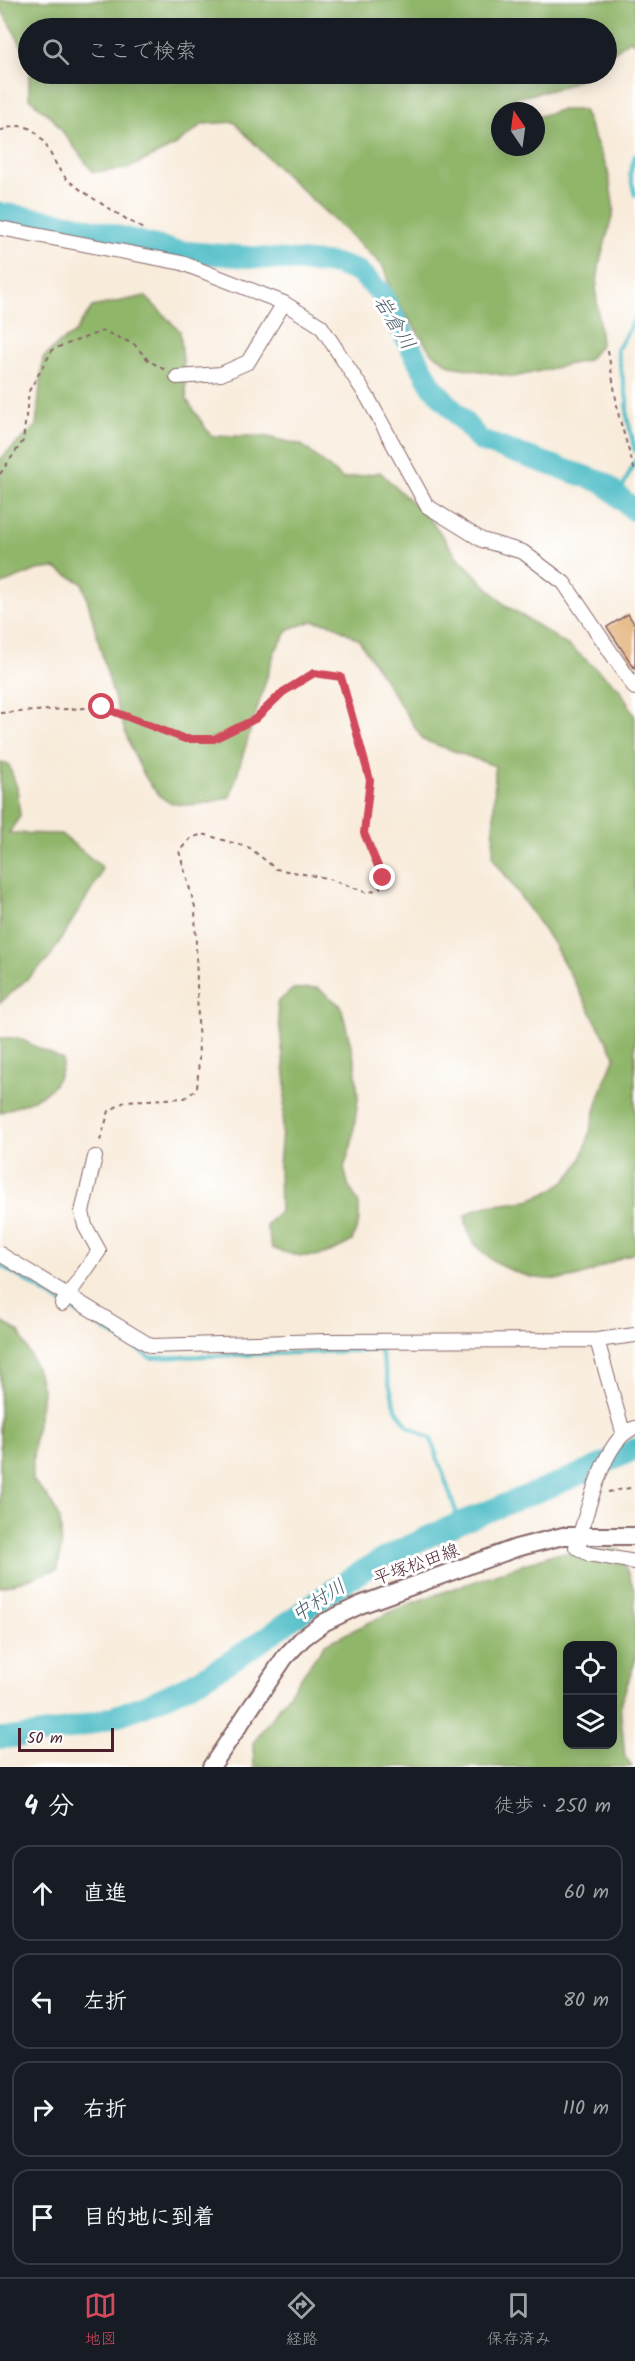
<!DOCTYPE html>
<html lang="ja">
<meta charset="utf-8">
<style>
body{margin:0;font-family:Kalam,"Klee One",sans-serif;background:#242831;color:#f1f3f6}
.controls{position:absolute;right:18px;bottom:18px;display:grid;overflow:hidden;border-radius:12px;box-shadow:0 3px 15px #0003}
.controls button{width:54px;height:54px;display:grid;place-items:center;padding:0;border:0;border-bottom:2px solid #363941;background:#171b24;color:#f1f3f6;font:30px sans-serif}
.compass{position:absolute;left:491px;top:102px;width:54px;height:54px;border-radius:50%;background:#171b24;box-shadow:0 3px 15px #0003;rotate:347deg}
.scale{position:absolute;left:18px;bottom:15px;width:96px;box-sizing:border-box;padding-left:6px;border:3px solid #4a1f2b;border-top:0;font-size:16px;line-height:21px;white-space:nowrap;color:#4a1f2b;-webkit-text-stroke:4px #fff;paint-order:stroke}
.stop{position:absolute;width:18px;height:18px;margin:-14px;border:4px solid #d1495b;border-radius:50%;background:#fff}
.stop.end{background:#d1495b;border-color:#fff;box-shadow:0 2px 6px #0008}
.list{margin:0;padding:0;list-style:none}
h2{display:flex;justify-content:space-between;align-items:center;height:78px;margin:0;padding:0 24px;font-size:26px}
h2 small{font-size:20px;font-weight:400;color:#9ea1a6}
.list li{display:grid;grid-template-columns:39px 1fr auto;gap:18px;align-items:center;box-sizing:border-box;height:96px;margin:0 12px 12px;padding:0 12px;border:2px solid #363941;border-radius:18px}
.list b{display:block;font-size:22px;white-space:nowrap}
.list em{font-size:20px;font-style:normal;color:#9ea1a6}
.icon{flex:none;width:33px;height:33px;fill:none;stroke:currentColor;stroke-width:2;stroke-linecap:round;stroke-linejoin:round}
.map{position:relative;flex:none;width:635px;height:1767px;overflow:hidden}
.search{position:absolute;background:#171b24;box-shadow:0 3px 15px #0003;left:18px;right:18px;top:18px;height:66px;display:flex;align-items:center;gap:15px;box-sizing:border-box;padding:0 21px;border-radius:33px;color:#9ea1a6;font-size:22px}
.sheet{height:510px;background:#171b24}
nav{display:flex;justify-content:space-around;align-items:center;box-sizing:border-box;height:84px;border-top:2px solid #363941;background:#171b24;font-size:16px;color:#9ea1a6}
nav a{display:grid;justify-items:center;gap:3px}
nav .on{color:#d1495b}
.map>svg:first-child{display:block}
.forest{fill:#90b66a;stroke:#6d6a4a;stroke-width:1.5;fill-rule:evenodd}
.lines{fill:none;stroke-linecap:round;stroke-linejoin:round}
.stream{stroke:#4fbdc7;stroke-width:4}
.river{stroke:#4fbdc7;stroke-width:22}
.building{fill:#dfa767}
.minor-casing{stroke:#876668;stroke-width:16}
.major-casing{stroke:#876668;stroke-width:20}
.path{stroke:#876668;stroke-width:2;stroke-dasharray:4.5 4.5;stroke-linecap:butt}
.minor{stroke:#fff;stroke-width:14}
.major{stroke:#fff;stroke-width:16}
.route{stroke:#d1495b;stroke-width:8}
.labels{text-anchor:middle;stroke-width:6;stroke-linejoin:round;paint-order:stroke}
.street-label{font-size:18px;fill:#4a1f2b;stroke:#fff}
.water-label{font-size:20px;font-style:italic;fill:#4c5e69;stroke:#fff}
</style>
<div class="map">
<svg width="635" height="1767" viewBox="0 0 635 1767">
<rect width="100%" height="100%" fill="#fff"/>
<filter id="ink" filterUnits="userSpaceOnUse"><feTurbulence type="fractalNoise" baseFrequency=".0167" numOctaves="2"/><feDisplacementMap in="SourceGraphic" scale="12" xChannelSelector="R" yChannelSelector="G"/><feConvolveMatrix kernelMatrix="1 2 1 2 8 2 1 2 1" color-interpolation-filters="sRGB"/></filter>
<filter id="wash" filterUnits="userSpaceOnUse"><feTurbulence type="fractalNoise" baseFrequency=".008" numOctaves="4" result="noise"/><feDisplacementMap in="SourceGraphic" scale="24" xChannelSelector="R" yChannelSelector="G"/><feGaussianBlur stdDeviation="1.35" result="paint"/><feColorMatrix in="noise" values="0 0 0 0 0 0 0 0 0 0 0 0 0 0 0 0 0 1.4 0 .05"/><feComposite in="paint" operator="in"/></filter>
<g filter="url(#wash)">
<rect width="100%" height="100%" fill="#f8ebda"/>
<path class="forest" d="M0,0H635V44L630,40L607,57L606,28H28V57L0,7Z
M29,74H585C565,91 536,92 512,99L508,109L512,111H500V147H536V117L560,110H583L608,171L614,210L600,261L596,291L601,344L588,360L514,377L451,366L431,352L392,294L383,266L276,166L234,122L203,124L176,145L127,169L93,172L53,119L29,98Z
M145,296L180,331L187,400L211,436H263L302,445L343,479L380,472L433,523L456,555L504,604L572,648L620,689L635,717V1253C620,1257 607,1264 593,1271C561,1285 525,1281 496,1262C477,1250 468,1239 465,1216C484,1201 508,1207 531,1199C589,1180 584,1144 600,1095C604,1082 610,1069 615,1056L551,940L493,858L495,766L423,740L359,640L332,624L313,621L289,629L275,651L230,797C211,802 191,808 172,803C127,791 98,626 82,583L55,568L37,570L0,585V459L36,426L43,358L59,343L74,334L92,307Z
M0,763L9,765L17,788L20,816L9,833L61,834L102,867L99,878L48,960L0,1003Z
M318,988L341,1006L355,1062L358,1099L352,1143L344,1168L348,1184L359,1204V1221L352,1241C322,1259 305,1261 272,1248L266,1225L280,1211L279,1166L286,1084L277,1003L293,989Z
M0,1038H18L63,1060C59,1097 30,1100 0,1113Z
M0,1321L19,1332L37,1370L43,1392L34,1441L32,1479C63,1514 65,1523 58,1569L0,1588Z
M619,1549L635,1592V1662L620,1706L625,1757L632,1767H254L253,1743L325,1644L403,1606L553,1554ZM568,1646H612V1744H568Z"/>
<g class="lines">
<path class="stream" d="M635,155L630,174L635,195
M635,319L617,350L627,399V416L635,451
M619,495L635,461
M0,1265L151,1358L380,1350L396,1409L408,1426L431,1439L460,1523"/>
<path class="river" d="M0,213L70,224L175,251L336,264L359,272L380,292L432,386L481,441L604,483L635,511
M0,1738C84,1735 173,1700 242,1654C290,1623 334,1585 385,1558C465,1515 554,1490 635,1449"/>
</g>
<g id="blocks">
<path class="building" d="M628,614L635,625V669L607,627Z"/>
</g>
</g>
<g filter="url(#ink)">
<use href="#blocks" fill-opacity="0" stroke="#876668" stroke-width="1.5"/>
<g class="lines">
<g class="minor-casing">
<path id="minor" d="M0,228L182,263L284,303L321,326L368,398L427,506L482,540L523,552L564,583L635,688
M177,377L221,374L248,362L284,303
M0,1254L151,1346L326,1341L597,1340L635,1335
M62,1304L99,1251L85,1226L82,1212L95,1157
M597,1340L623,1432
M635,1428C603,1436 586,1519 576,1547L589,1554L635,1562"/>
</g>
<g class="major-casing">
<path id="major" d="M211,1767L285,1657L303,1638L325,1622L360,1605L516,1548L563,1536H635"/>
</g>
<path class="path" d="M0,131C46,110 46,162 69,181C92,199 118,214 143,229
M608,351L619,417L635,472
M0,474L23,441L29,391L53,349L103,331L134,344L148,360L167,371
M0,713L102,707L185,739H214L255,719L283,692L314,673L341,677L371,780L364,833L383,877L380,888L368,893L326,878L276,869L250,848L203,834L191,838L179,851L195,907L199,1059L197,1089L185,1098L126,1101L109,1111L99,1144
M608,1492L635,1487"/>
<use href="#minor" class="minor"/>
<use href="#major" class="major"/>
</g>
</g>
<g class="lines" filter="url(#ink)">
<path class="route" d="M102,707L185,739H214L255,719L283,692L314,673L341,677L370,780L364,833L383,878"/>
</g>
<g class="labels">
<g class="street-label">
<text transform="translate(416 1564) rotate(-20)" y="6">平塚松田線</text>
</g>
<g class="water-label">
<text transform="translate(395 322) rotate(59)" y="7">岩倉川</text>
<text transform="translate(318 1600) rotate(-33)" y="7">中村川</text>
</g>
</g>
</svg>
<div class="controls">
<button><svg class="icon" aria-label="locate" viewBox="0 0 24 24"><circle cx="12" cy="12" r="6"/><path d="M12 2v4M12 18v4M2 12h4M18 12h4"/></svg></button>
<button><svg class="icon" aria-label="layers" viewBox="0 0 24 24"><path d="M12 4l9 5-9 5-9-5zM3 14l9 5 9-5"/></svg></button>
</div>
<svg class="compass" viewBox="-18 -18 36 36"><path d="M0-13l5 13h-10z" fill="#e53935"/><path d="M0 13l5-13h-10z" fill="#9ea1a6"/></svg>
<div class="scale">50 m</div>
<div class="stop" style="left:102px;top:707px"></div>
<div class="stop end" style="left:383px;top:878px"></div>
<div class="search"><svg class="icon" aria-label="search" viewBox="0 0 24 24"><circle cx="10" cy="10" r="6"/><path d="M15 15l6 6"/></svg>ここで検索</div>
</div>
<section class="sheet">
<h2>4 分<small>徒歩 · 250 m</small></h2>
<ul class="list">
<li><svg class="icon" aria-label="ahead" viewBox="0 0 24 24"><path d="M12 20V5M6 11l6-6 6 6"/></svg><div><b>直進</b></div><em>60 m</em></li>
<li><svg class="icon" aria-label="left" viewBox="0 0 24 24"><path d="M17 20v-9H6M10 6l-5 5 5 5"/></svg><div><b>左折</b></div><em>80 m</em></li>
<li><svg class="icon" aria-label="right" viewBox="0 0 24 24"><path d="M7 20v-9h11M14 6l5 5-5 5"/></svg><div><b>右折</b></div><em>110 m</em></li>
<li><svg class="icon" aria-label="arrive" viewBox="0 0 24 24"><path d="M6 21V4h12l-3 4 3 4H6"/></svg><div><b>目的地に到着</b></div></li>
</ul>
</section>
<nav>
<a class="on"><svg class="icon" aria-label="map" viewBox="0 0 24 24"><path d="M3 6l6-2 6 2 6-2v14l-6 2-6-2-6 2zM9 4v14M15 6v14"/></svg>地図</a>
<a><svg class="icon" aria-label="directions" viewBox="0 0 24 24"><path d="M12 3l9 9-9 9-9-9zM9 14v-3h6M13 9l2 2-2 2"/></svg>経路</a>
<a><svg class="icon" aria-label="saved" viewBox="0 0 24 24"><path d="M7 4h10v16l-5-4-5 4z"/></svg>保存済み</a>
</nav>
